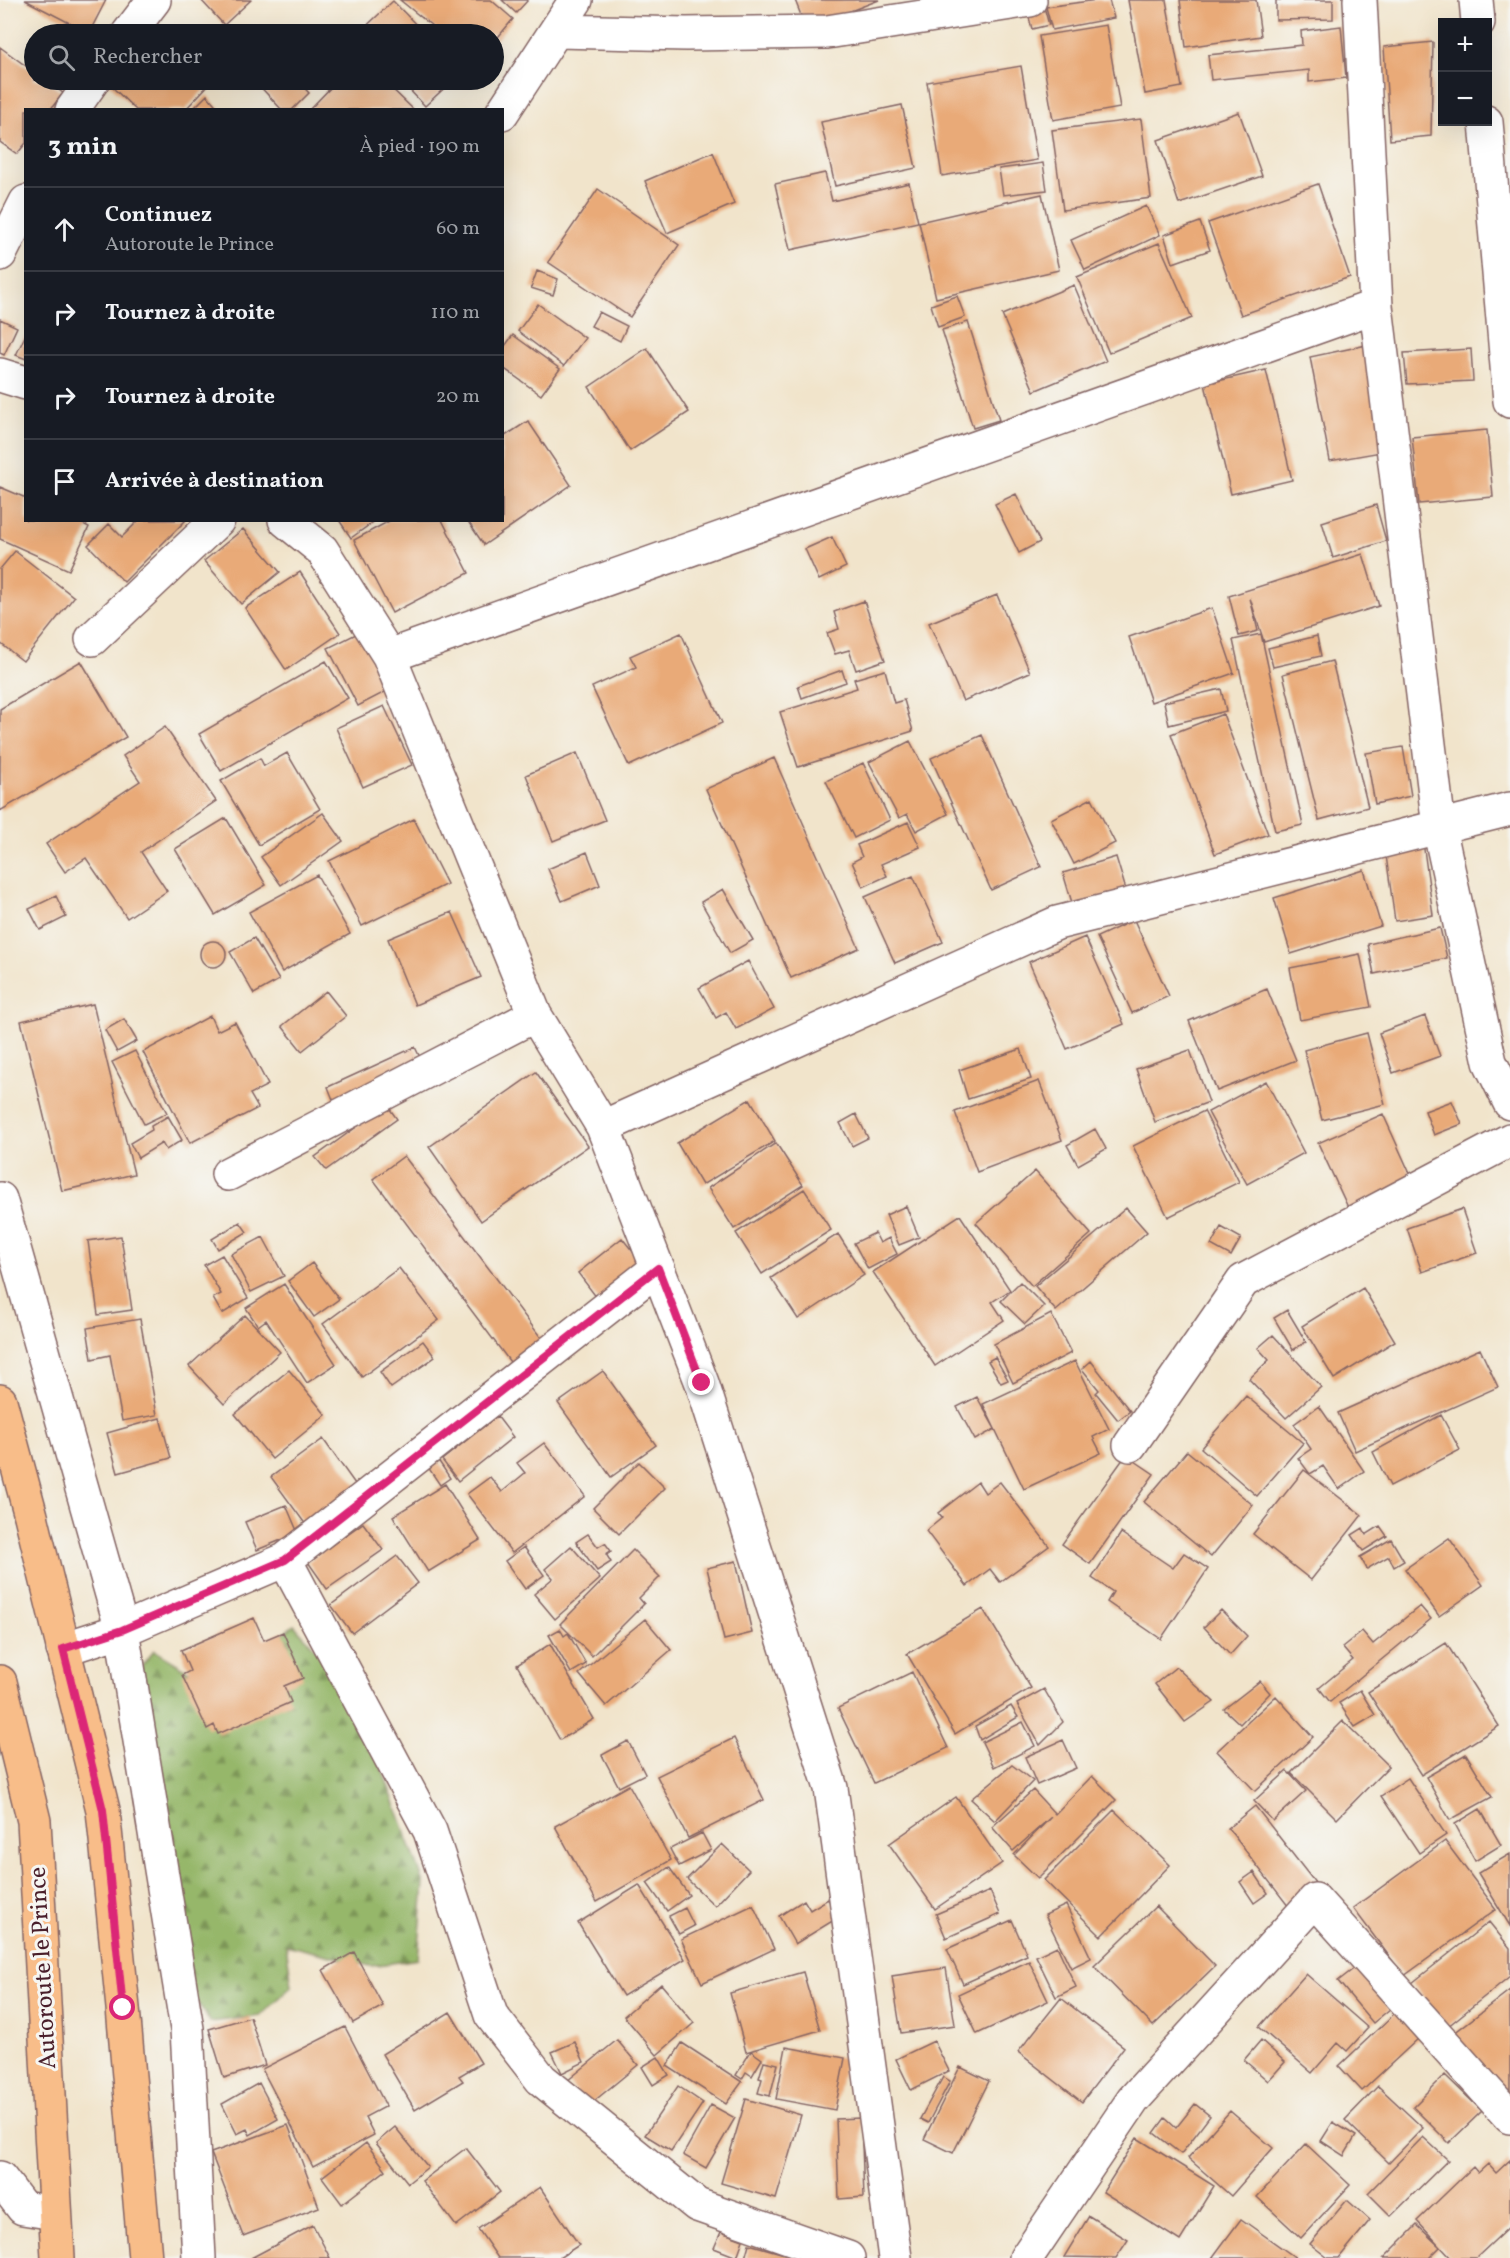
<!DOCTYPE html>
<html lang="fr">
<meta charset="utf-8">
<style>
body{margin:0;font-family:Vollkorn,serif;background:#20242c;color:#f1f3f6}
.controls{position:absolute;right:18px;top:18px;display:grid;overflow:hidden;border-radius:0px;box-shadow:0 6px 24px #0002}
.controls button{width:54px;height:54px;display:grid;place-items:center;padding:0;border:0;border-bottom:2px solid #363941;background:#171b24;color:#f1f3f6;font:30px sans-serif}
.stop{position:absolute;width:18px;height:18px;margin:-14px;border:4px solid #db2777;border-radius:50%;background:#fff}
.stop.end{background:#db2777;border-color:#fff;box-shadow:0 2px 6px #0008}
.list{margin:0;padding:0;list-style:none}
h2{display:flex;justify-content:space-between;align-items:center;height:78px;margin:0;padding:0 24px;font-size:26px}
h2 small{font-size:20px;font-weight:400;color:#9ea1a6}
.list li{display:grid;grid-template-columns:39px 1fr auto;gap:18px;align-items:center;box-sizing:border-box;height:84px;padding:0 24px;border-top:2px solid #363941}
.list b{display:block;font-size:22px;white-space:nowrap}
.list p{margin:0;font-size:20px;white-space:nowrap;color:#9ea1a6}
.list em{font-size:20px;font-style:normal;color:#9ea1a6}
.icon{flex:none;width:33px;height:33px;fill:none;stroke:currentColor;stroke-width:2;stroke-linecap:round;stroke-linejoin:round}
.map{position:relative;flex:none;width:1510px;height:2258px;overflow:hidden}
.search{position:absolute;background:#171b24;box-shadow:0 6px 24px #0002;left:24px;top:24px;width:480px;height:66px;display:flex;align-items:center;gap:15px;box-sizing:border-box;padding:0 21px;border-radius:33px;color:#9ea1a6;font-size:22px}
.panel{position:absolute;background:#171b24;box-shadow:0 6px 24px #0002;left:24px;top:108px;width:480px;height:414px;border-radius:0px}
.map>svg:first-child{display:block}
.forest{fill:url(#forest-firs);stroke:#706b4a;stroke-width:1.5}
.building{fill:#e9aa78}
.lines{fill:none;stroke-linecap:round;stroke-linejoin:round}
.minor-casing{stroke:#846463;stroke-width:36}
.major-casing{stroke:#846463;stroke-width:36}
.minor{stroke:#fff;stroke-width:33}
.major{stroke:#f8bd89;stroke-width:33}
.route{stroke:#db2777;stroke-width:8}
.labels{text-anchor:middle;stroke-width:6;stroke-linejoin:round;paint-order:stroke}
.street-label{font-size:24px;fill:#4a1f2b;stroke:#f6f6f2}
</style>
<div class="map">
<svg width="1510" height="2258" viewBox="0 0 1510 2258">
<defs>
<pattern id="forest-firs" width="22" height="20" patternUnits="userSpaceOnUse" patternTransform="scale(1.5)"><rect width="22" height="20" fill="#96b76a"/><path d="M5 1l3.5 6h-7zM16 11l3.5 6h-7z" fill="#7c9457"/></pattern>
</defs>
<rect width="100%" height="100%" fill="#f6f6f2"/>
<filter id="ink" filterUnits="userSpaceOnUse"><feTurbulence type="fractalNoise" baseFrequency=".0167" numOctaves="2"/><feDisplacementMap in="SourceGraphic" scale="12" xChannelSelector="R" yChannelSelector="G"/><feConvolveMatrix kernelMatrix="1 2 1 2 8 2 1 2 1" color-interpolation-filters="sRGB"/></filter>
<filter id="wash" filterUnits="userSpaceOnUse"><feTurbulence type="fractalNoise" baseFrequency=".008" numOctaves="4" result="noise"/><feDisplacementMap in="SourceGraphic" scale="24" xChannelSelector="R" yChannelSelector="G"/><feGaussianBlur stdDeviation="1.35" result="paint"/><feColorMatrix in="noise" values="0 0 0 0 0 0 0 0 0 0 0 0 0 0 0 0 0 1.4 0 .05"/><feComposite in="paint" operator="in"/></filter>
<g filter="url(#wash)">
<rect width="100%" height="100%" fill="#f1e4cb"/>
<path class="forest" d="M294,1625L329,1664L375,1750L424,1883L418,1959L371,1966L286,1945L292,1986L260,2016L210,2022L163,1950L122,1692L154,1650L215,1687Z"/>
<g id="blocks">
<path class="building" d="M25,0H106L89,33Z
M201,0H251L224,25Z
M400,0H491L513,19L494,42V34H442Z
M502,0H528L516,13Z
M795,0H879L806,28Z
M1097,0H1109L1114,18L1052,30L1046,7Z
M1128,0H1166L1182,87L1145,94Z
M1180,0H1256L1261,36L1186,47Z
M1276,0H1333V19L1276,20Z
M393,1L425,34H358Z
M1044,7L1049,25L1032,29L1027,10Z
M247,25L255,34H236Z
M1106,25L1120,108L1053,120L1039,36Z
M1341,26L1346,78L1309,82V70L1211,80L1208,55L1302,45L1301,31Z
M1433,42L1431,136L1390,140L1384,47Z
M0,47L34,72V80H45L63,93L50,110H26V143L17,154L0,142Z
M1021,66L1037,160L942,176L927,82Z
M111,80H213L185,110H136L108,83Z
M254,80H297L309,93L292,110H282Z
M338,80H383L414,110H309Z
M400,80H453L425,106Z
M207,95L220,110H192Z
M902,105L916,168L835,186L821,122Z
M1239,112L1262,176L1179,204L1158,140Z
M1141,119L1151,198L1063,210L1052,130Z
M713,152L734,204L667,233L645,181Z
M1043,163L1047,190L1003,195L999,169Z
M825,173L832,201L909,183L918,222L790,250L775,184Z
M1318,184L1350,277L1241,315L1208,223Z
M598,189L679,245L630,317L548,262Z
M1042,194L1059,270L936,298L919,222Z
M1146,206L1160,235L1085,270L1071,240Z
M1200,222L1210,250L1173,263L1164,235Z
M1159,243L1192,318L1109,353L1077,277Z
M537,271L558,279L553,295L531,288Z
M1074,285L1106,361L1034,391L1002,315Z
M957,296L965,317L938,327L931,305Z
M538,304L585,338L564,366L518,331Z
M599,312L627,326L620,341L591,326Z
M0,319L17,327L4,355L0,353Z
M968,322L999,420L973,428L942,330Z
M26,334V359L16,355Z
M513,335L560,369L541,395L502,367V350Z
M1367,345L1387,451L1330,461L1310,357Z
M647,348L689,412L630,451L589,387Z
M1471,349L1473,381L1407,384L1404,353Z
M1266,370L1292,480L1231,494L1205,384Z
M528,421L571,485L484,545L467,520H502V438Z
M1487,430L1493,497L1419,504L1412,437Z
M0,487L26,498V520H75L89,527L69,570L0,539Z
M1016,494L1040,542L1019,553L995,504Z
M1376,505L1386,541L1333,558L1322,522Z
M139,520H186L124,582L88,545L109,524L122,537Z
M339,520H376L351,538Z
M391,520H442L469,573L392,613L354,540Z
M243,529L280,572L241,604L204,561Z
M832,537L846,567L819,580L805,549Z
M15,551L74,597L23,661L0,643V569Z
M1363,554L1379,606L1264,642L1250,598L1258,631L1239,636L1229,596Z
M300,572L340,633L286,670L245,608Z
M997,595L1030,672L963,701L929,623Z
M864,601L885,660L856,670L849,650L835,654L827,633L839,629L834,612Z
M1212,608L1234,673L1151,702L1129,637Z
M360,632L389,690L358,706L328,648Z
M681,633L722,723L629,766L592,687L636,667L630,656Z
M1261,634L1303,825L1275,831L1233,640Z
M1317,636L1321,656L1273,667L1268,648Z
M81,661L126,737L0,811V709Z
M326,661L348,698L221,771L199,734Z
M1332,661L1368,807L1319,820L1283,674Z
M842,670L846,682L802,698L798,686Z
M885,670L894,703L904,700L913,731L798,767L780,712L857,688L854,679Z
M1221,689L1226,711L1169,725L1164,702Z
M384,706L412,765L363,787L336,728Z
M1223,714L1268,834L1215,854L1171,734Z
M165,727L216,801L141,852L167,891L127,918L86,858L65,872L46,844L140,781L123,756Z
M982,735L1041,867L991,890L931,758Z
M910,741L948,814L916,831L907,814L899,818L869,762Z
M1403,747L1411,796L1375,804L1366,753Z
M287,753L320,809L259,845L221,781L260,758L264,766Z
M577,753L605,820L553,841L526,775Z
M774,758L859,948L791,978L706,789Z
M863,763L890,820L854,838L826,781Z
M1092,798L1115,843L1074,864L1051,819Z
M323,813L343,841L281,885L261,857Z
M226,818L266,885L215,915L175,849Z
M414,819L447,884L362,926L329,861Z
M908,822L920,847L881,864L887,876L863,887L852,862L862,857L857,845Z
M1423,842L1433,915L1395,921L1385,848Z
M587,852L600,885L562,901L548,869Z
M1116,857L1126,890L1073,906L1063,873Z
M1364,870L1381,926L1291,954L1274,898Z
M317,875L350,934L282,972L249,912Z
M913,876L943,942L895,963L865,897Z
M723,889L753,940L730,953L701,902Z
M56,896L66,917L40,930L29,909Z
M452,912L481,977L415,1005L388,939Z
M1134,920L1169,996L1132,1013L1097,937Z
M1440,928L1447,958L1374,974L1368,944Z
M1085,937L1124,1024L1067,1049L1029,962Z
M254,938L279,980L254,994L230,952Z
M200 954a13 13 0 1 1 26 0a13 13 0 1 1-26 0Z
M1360,954L1371,1007L1300,1020L1290,968Z
M748,961L774,1009L736,1029L726,1012L716,1018L699,988Z
M1267,989L1296,1060L1217,1091L1189,1021Z
M326,991L346,1016L302,1051L282,1026Z
M93,1004L134,1174L62,1191L21,1021Z
M210,1016L217,1031L235,1022L268,1085L250,1094L258,1108L190,1143L143,1052Z
M1425,1016L1440,1056L1393,1073L1379,1033Z
M124,1019L137,1041L117,1052L105,1030Z
M1367,1033L1385,1104L1322,1120L1304,1050Z
M415,1047L424,1066L336,1107L328,1087Z
M1021,1049L1031,1079L968,1099L959,1070Z
M1190,1050L1209,1102L1155,1122L1136,1069Z
M135,1051L167,1113L144,1124L112,1062Z
M536,1072L588,1146L481,1221L429,1147Z
M1039,1081L1062,1140L977,1172L955,1112Z
M1266,1081L1304,1153L1247,1184L1208,1112Z
M750,1099L775,1141L702,1185L677,1143Z
M1452,1101L1462,1124L1434,1135L1425,1111Z
M387,1105L397,1119L326,1170L315,1157Z
M1204,1111L1239,1182L1168,1217L1133,1146Z
M856,1114L868,1138L852,1146L840,1123Z
M1383,1114L1416,1187L1352,1216L1318,1143Z
M168,1116L182,1140L166,1150L162,1143L138,1158L130,1143L152,1130L151,1126Z
M1095,1129L1106,1149L1078,1165L1067,1145Z
M776,1143L803,1185L734,1229L708,1188Z
M404,1156L545,1343L513,1366L373,1179Z
M1035,1171L1091,1234L1032,1286L976,1223Z
M804,1189L831,1230L762,1274L736,1233Z
M906,1206L919,1237L899,1245L886,1215Z
M1126,1208L1147,1232L1056,1311L1035,1286Z
M1462,1209L1477,1253L1422,1272L1407,1228Z
M960,1215L1010,1290L992,1302L1004,1320L935,1366L873,1272Z
M240,1222L247,1232L218,1249L212,1239Z
M1221,1227L1241,1238L1231,1256L1211,1245Z
M875,1233L880,1243L889,1238L897,1254L868,1269L854,1243Z
M838,1234L864,1275L798,1319L771,1278Z
M121,1236L132,1310L98,1315L88,1241Z
M263,1237L284,1276L251,1292L231,1254Z
M622,1238L645,1267L600,1302L578,1273Z
M222,1255L248,1298L222,1314L213,1298L221,1294L204,1265Z
M312,1263L339,1299L314,1317L288,1281Z
M399,1268L439,1320L362,1377L323,1324Z
M1020,1282L1044,1306L1025,1324L1001,1301Z
M284,1284L336,1364L307,1383L266,1320L258,1326L246,1308Z
M1363,1288L1395,1341L1334,1379L1302,1326Z
M1287,1310L1306,1342L1293,1350L1274,1318Z
M1051,1314L1071,1353L1013,1383L994,1344Z
M245,1315L280,1352L224,1404L189,1366Z
M140,1319L157,1415L122,1421L110,1355L92,1359L87,1328Z
M1273,1335L1321,1387L1286,1418L1249,1379L1269,1360L1258,1348Z
M423,1341L435,1357L391,1388L380,1372Z
M1480,1349L1498,1387L1355,1451L1338,1413Z
M995,1357L1008,1380L1001,1383L988,1361Z
M1075,1361L1109,1429L1093,1437L1101,1453L1024,1489L983,1404Z
M1091,1361L1130,1411L1118,1420L1096,1393L1099,1390L1082,1369Z
M289,1370L326,1415L272,1459L235,1414Z
M603,1371L656,1445L611,1477L558,1403Z
M1246,1396L1303,1443L1257,1496L1201,1448Z
M977,1397L995,1429L975,1440L957,1407Z
M1319,1406L1364,1471L1339,1489L1323,1466L1310,1474L1298,1458L1311,1449L1294,1424Z
M1441,1415L1460,1450L1390,1486L1373,1452Z
M497,1416L513,1437L458,1481L442,1460Z
M160,1418L171,1458L118,1473L107,1433Z
M323,1439L358,1488L306,1525L271,1477Z
M544,1443L585,1496L512,1553L467,1494L490,1477L502,1492L525,1473L517,1463Z
M1187,1451L1253,1505L1211,1557L1144,1502Z
M1126,1455L1154,1474L1090,1564L1062,1544Z
M438,1460L450,1478L440,1485L428,1467Z
M639,1462L665,1488L619,1534L593,1508Z
M1304,1470L1362,1515L1311,1580L1253,1534Z
M978,1482L985,1493L1000,1482L1049,1546L1000,1582L990,1569L967,1586L926,1531L942,1518L938,1513Z
M445,1484L480,1540L428,1572L393,1516Z
M286,1505L298,1533L257,1550L245,1522Z
M363,1523L383,1550L327,1589L308,1562Z
M1380,1526L1387,1536L1363,1551L1352,1535L1363,1528L1366,1535Z
M1121,1533L1173,1568L1184,1553L1208,1569L1161,1639L1107,1602L1113,1592L1092,1578Z
M588,1534L598,1547L605,1543L611,1551L606,1554L611,1562L597,1571L576,1542Z
M1449,1538L1483,1585L1439,1616L1405,1569Z
M1391,1539L1404,1561L1394,1567L1389,1556L1367,1569L1360,1557Z
M571,1546L600,1579L555,1619L534,1594L553,1578L545,1569Z
M524,1547L544,1575L525,1589L505,1561Z
M633,1550L660,1577L639,1598L644,1604L592,1656L560,1624Z
M397,1556L418,1583L352,1633L331,1605Z
M736,1561L752,1633L724,1640L707,1568Z
M1420,1606L1431,1619L1330,1702L1319,1688L1353,1660L1342,1647L1362,1631L1373,1644Z
M983,1609L1031,1688L955,1734L907,1654Z
M1221,1610L1247,1636L1230,1655L1204,1627Z
M254,1618L264,1640L283,1632L303,1678L284,1686L291,1702L218,1734L214,1725L207,1729L182,1675L190,1671L181,1650Z
M645,1619L671,1650L606,1706L579,1674Z
M560,1629L564,1636L568,1633L586,1664L571,1673L549,1635Z
M1446,1643L1499,1726L1421,1775L1368,1692Z
M550,1644L594,1719L560,1740L517,1665Z
M1176,1667L1214,1702L1185,1722L1155,1684Z
M912,1672L948,1748L874,1783L838,1708Z
M1260,1681L1270,1693L1240,1724L1224,1709Z
M1044,1689L1063,1722L1040,1745L1017,1704Z
M1360,1690L1375,1715L1355,1727L1339,1703Z
M1276,1696L1313,1737L1255,1791L1217,1751Z
M1011,1706L1018,1717L980,1740L975,1726Z
M1343,1721L1389,1766L1337,1819L1291,1773Z
M1023,1722L1035,1746L994,1767L982,1742Z
M734,1738L764,1800L688,1838L657,1776Z
M1063,1740L1076,1768L1037,1785L1025,1757Z
M628,1741L645,1774L619,1787L602,1755Z
M1466,1754L1492,1797L1450,1820L1426,1777Z
M1012,1765L1033,1781L995,1821L971,1799Z
M1287,1771L1306,1791L1273,1821L1254,1801Z
M1092,1776L1116,1800L1038,1878L1014,1855L1051,1817L1013,1851L992,1827L1033,1790L1055,1814Z
M1408,1778L1446,1835L1419,1853L1381,1796Z
M629,1785L671,1860L597,1902L555,1826Z
M956,1797L1002,1863L935,1909L889,1844Z
M1255,1806L1320,1889L1292,1911L1228,1828Z
M1480,1809L1501,1845L1475,1861L1455,1824Z
M1114,1810L1170,1865L1101,1936L1044,1880Z
M702,1833L711,1850L679,1866L670,1849Z
M1445,1841L1496,1909L1404,1976L1353,1908Z
M722,1844L749,1870L715,1906L687,1879Z
M1510,1854V1926L1478,1873Z
M669,1867L689,1895L667,1911L647,1883Z
M1254,1872L1268,1893L1254,1903L1240,1882Z
M639,1885L685,1959L623,1996L578,1923Z
M990,1891L1000,1914L946,1938L936,1914Z
M828,1899L839,1917L795,1944L779,1916L804,1900L810,1910Z
M753,1905L774,1949L702,1983L681,1939Z
M1066,1905L1091,1958L1071,1968L1045,1915Z
M1156,1906L1215,1966L1153,2026L1094,1966Z
M685,1908L694,1926L679,1934L669,1916Z
M1012,1920L1027,1955L963,1984L947,1949Z
M1489,1922L1510,1948V1976L1447,2027L1412,1983Z
M1057,1946L1076,1987L1056,1997L1036,1956Z
M354,1952L383,2006L353,2023L323,1970Z
M1029,1961L1048,2001L977,2034L958,1994Z
M1356,1967L1390,2009L1373,2023L1338,1981Z
M946,1968L955,2025L901,2033L892,1976Z
M803,1972L820,2030L746,2052L730,1993Z
M1306,1974L1368,2028L1347,2051L1338,2043L1312,2073L1259,2027Z
M661,1984L694,2023L657,2055L624,2016Z
M1510,1990V2106L1453,2034Z
M1061,1998L1124,2047L1082,2102L1018,2052Z
M450,2012L481,2063L459,2076L463,2081L415,2110L382,2054Z
M1396,2012L1420,2037L1362,2091L1339,2066Z
M250,2017L265,2065L224,2078L209,2029Z
M345,2027L386,2106L365,2117L374,2135L313,2167L262,2069Z
M617,2040L638,2065L588,2106L567,2081Z
M1261,2040L1285,2062L1268,2081L1244,2060Z
M934,2041L949,2071L911,2090L896,2059Z
M575,2042L584,2062L562,2073L552,2052Z
M682,2043L742,2082L726,2104L667,2066Z
M786,2047L845,2058L835,2110L776,2099Z
M751,2051L762,2059L752,2076L746,2072L742,2079L736,2075Z
M658,2057L669,2075L653,2085L642,2067Z
M764,2061L778,2064L770,2096L758,2093L762,2079L759,2078Z
M960,2067L989,2081L953,2153L924,2139Z
M1445,2075L1482,2111L1449,2143L1413,2107Z
M943,2077L950,2081L928,2123L920,2119Z
M259,2083L278,2119L250,2135L247,2129L237,2134L222,2104Z
M678,2086L703,2103L671,2151L645,2135Z
M1378,2086L1423,2128L1389,2163L1345,2120Z
M746,2099L801,2115L776,2199L721,2183Z
M1195,2104L1210,2116L1181,2154L1154,2133L1165,2118L1176,2128Z
M711,2105L735,2118L706,2168L683,2155Z
M1230,2111L1273,2148L1231,2196L1188,2158Z
M861,2118L864,2197L839,2199L836,2119Z
M1333,2122L1356,2136L1344,2156L1321,2141Z
M288,2125L319,2207L243,2236L211,2153Z
M395,2127L428,2167L408,2183L376,2143Z
M1423,2137L1448,2160L1391,2216L1368,2193Z
M1137,2138L1214,2186L1180,2241L1103,2192Z
M366,2143L386,2170L342,2204L322,2177Z
M1306,2144L1350,2185L1301,2238L1257,2197Z
M466,2148L500,2192L456,2226L422,2181Z
M1510,2160V2226L1476,2258H1451L1417,2221L1473,2167L1478,2173L1488,2164L1496,2173Z
M540,2187L579,2245L559,2258H498L478,2229Z
M1347,2200L1370,2220L1339,2258H1328L1310,2244Z
M1089,2216L1128,2240L1116,2258L1064,2257Z
M1241,2219L1296,2258H1212Z
M313,2225L330,2258H251Z
M1417,2225L1440,2247L1429,2258H1384Z
M721,2232L743,2240L737,2257L714,2248Z
M749,2244L795,2257V2258H745Z"/>
</g>
</g>
<g filter="url(#ink)">
<use href="#blocks" fill-opacity="0" stroke="#846463" stroke-width="1.5"/>
<g class="lines">
<g class="minor-casing">
<path id="minor" d="M1360,0L1376,306L1439,827L1490,1062L1510,1103
M1476,0L1478,22
M557,31L686,34L827,32L1030,0
M128,34L154,0
M72,110L93,80
M502,113L576,0
M1486,122L1510,401
M0,254L26,202
M0,375L26,383
M285,520L322,550L389,656L535,1015L603,1127L702,1383L831,1788L895,2258
M92,639L218,520
M389,656L1376,306
M603,1127L1057,923L1510,809
M228,1174L535,1015
M0,1199L122,1630L187,2029L199,2258
M1130,1445L1243,1281L1510,1140
M285,1560L430,1831L491,2015L541,2079L697,2205L848,2258
M63,1649L122,1630L285,1560L658,1268
M0,2178L23,2208L55,2213
M1026,2258L1133,2100L1315,1900L1510,2117"/>
</g>
<g class="major-casing">
<path id="major" d="M0,1401L31,1516L103,1810L123,2008L145,2258
M0,1682L34,1821L58,2258"/>
</g>
<use href="#minor" class="minor"/>
<use href="#major" class="major"/>
</g>
</g>
<g class="lines" filter="url(#ink)">
<path class="route" d="M123,2008L103,1810L63,1649L122,1630L285,1560L658,1268L702,1383"/>
</g>
<g class="labels">
<g class="street-label">
<text transform="translate(42 1968) rotate(-93)" y="8">Autoroute le Prince</text>
</g>
</g>
</svg>
<div class="controls">
<button>+</button>
<button>−</button>
</div>
<div class="stop" style="left:123px;top:2008px"></div>
<div class="stop end" style="left:702px;top:1383px"></div>
<div class="search"><svg class="icon" aria-label="search" viewBox="0 0 24 24"><circle cx="10" cy="10" r="6"/><path d="M15 15l6 6"/></svg>Rechercher</div>
<section class="panel">
<h2>3 min<small>À pied · 190 m</small></h2>
<ul class="list">
<li><svg class="icon" aria-label="ahead" viewBox="0 0 24 24"><path d="M12 20V5M6 11l6-6 6 6"/></svg><div><b>Continuez</b><p>Autoroute le Prince</p></div><em>60 m</em></li>
<li><svg class="icon" aria-label="right" viewBox="0 0 24 24"><path d="M7 20v-9h11M14 6l5 5-5 5"/></svg><div><b>Tournez à droite</b></div><em>110 m</em></li>
<li><svg class="icon" aria-label="right" viewBox="0 0 24 24"><path d="M7 20v-9h11M14 6l5 5-5 5"/></svg><div><b>Tournez à droite</b></div><em>20 m</em></li>
<li><svg class="icon" aria-label="arrive" viewBox="0 0 24 24"><path d="M6 21V4h12l-3 4 3 4H6"/></svg><div><b>Arrivée à destination</b></div></li>
</ul>
</section>
</div>
